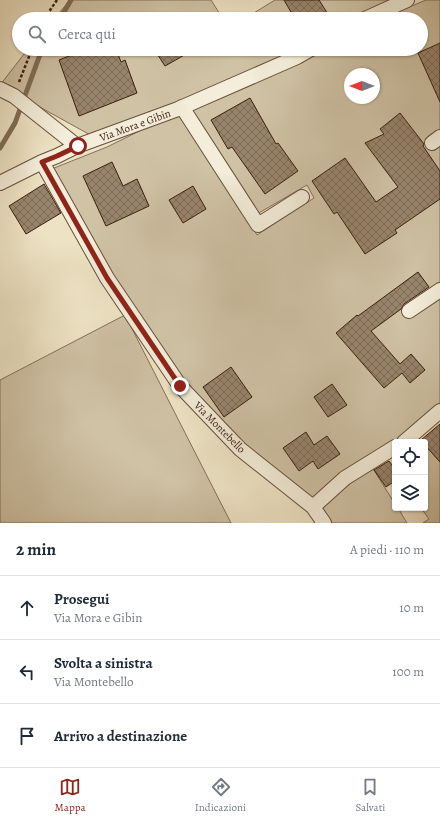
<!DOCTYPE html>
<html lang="it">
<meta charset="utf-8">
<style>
body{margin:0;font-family:Alegreya,serif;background:#f2f2f3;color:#1f2937}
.controls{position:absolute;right:12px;bottom:12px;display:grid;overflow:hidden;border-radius:4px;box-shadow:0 1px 3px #0004}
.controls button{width:36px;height:36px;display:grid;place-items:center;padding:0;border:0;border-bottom:1px solid #e0e1e3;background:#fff;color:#1f2937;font:20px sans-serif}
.compass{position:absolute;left:344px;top:68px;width:36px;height:36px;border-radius:50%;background:#fff;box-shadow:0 1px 3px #0004;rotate:270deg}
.stop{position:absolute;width:12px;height:12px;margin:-9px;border:3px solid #8f2418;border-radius:50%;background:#fff}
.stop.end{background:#8f2418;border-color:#fff;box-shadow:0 1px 4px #0008}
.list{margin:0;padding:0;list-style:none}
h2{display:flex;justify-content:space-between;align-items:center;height:52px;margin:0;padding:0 16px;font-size:17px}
h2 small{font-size:13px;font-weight:400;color:#747a83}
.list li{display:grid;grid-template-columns:26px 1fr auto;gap:12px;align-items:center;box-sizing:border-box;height:64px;padding:0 16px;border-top:1px solid #e0e1e3}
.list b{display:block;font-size:15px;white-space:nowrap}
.list p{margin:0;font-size:13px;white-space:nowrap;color:#747a83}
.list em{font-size:13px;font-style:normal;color:#747a83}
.icon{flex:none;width:22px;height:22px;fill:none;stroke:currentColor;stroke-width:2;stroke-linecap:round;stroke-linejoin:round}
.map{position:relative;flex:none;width:440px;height:523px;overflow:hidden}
.search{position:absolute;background:#fff;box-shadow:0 1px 3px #0004;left:12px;right:12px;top:12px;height:44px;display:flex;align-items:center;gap:10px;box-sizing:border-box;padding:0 14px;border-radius:22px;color:#747a83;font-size:15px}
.sheet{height:244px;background:#fff}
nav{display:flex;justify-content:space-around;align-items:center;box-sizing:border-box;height:56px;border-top:1px solid #e0e1e3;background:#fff;font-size:11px;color:#747a83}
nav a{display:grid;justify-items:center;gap:2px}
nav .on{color:#8f2418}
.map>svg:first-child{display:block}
.grass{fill:#cfc2a5;stroke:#85705a;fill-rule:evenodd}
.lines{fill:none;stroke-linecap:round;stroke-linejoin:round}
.stream{stroke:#816c56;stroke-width:5}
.building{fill:url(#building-cross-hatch);stroke:#3b1e0e}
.minor-casing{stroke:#684f3c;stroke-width:16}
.path{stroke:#3b1e0e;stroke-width:2.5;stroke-dasharray:3 2;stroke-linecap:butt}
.minor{stroke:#f3edd9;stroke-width:14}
.route{stroke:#8f2418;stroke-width:5}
.labels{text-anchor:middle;stroke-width:3;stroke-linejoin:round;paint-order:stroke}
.street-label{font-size:11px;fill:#3b1e0e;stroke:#f3edd9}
</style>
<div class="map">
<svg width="440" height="523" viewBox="0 0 440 523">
<defs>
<pattern id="building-cross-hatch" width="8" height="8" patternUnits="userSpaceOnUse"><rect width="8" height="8" fill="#98846d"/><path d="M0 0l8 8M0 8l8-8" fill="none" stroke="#7d6b58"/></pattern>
</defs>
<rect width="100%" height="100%" fill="#ede3c4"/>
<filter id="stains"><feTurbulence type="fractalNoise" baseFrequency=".005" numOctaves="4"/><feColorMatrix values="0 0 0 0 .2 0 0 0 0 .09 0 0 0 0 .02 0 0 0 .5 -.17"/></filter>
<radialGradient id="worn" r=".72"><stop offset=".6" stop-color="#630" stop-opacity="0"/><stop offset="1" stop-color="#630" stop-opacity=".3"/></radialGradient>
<path class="grass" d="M70,0H211L223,19H54Z
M275,0H394L352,19H244Z
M426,0H440V285L402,313L407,318L440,294V407L394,442L311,500L246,450L201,404L117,287L49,170L107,147L180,111L257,235L314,198L307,185L257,214L192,110L298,62L323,49H421V19H381ZM350,74H374V98H350Z
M28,49H301L103,142L0,85Z
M125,315L231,523H0V380Z
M425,445L440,462V523H423L429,519L421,508H425Z
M372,467L395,504V508H398L407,523H329L316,504Z"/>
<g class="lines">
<path class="stream" d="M60,19L71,0
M0,148L15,123L42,49"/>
</g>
<path class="building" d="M284,0H319L331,19H295Z
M440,43V102L418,53Z
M87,49H116L121,62L125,60L137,93L79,116L59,60Z
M154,49H195L165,66Z
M250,98L276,144L278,143L298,171L265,194L232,147L228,149L211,120Z
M400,113L424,144L423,146L440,171V199L395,230L397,233L365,254L337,212L334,214L312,181L345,158L376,202L398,187L365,143L384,134L380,129Z
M112,162L123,186L137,179L149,206L106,226L83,176Z
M44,184L61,213L26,234L9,206Z
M193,186L206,209L183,223L169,200Z
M418,272L429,287L404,304L401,309L371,331L400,364L411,354L425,370L410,383L402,373L384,388L336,333L357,315L358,316Z
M231,367L252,397L224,417L203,387Z
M332,384L347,405L328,417L314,397Z
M440,424V462L425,445V442H422L421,440Z
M306,432L314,445L327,436L340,454L318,469L313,461L299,471L283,448Z
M389,461L395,469V481L386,487L374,470Z"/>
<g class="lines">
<g class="minor-casing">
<path id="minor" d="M365,19L407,0
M0,89L14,96L77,146
M182,107L258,225L302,197
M432,143L440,137
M42,162L107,278L180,386L240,449L313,507L324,523
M0,183L42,162L57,156L77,146L178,109L297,57L311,49
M409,311L440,290
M404,442L440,411
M313,507L345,478L395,447"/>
</g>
<path class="path" d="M44,19L57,0
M19,82L32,49"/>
<use href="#minor" class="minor"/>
</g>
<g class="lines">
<path class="route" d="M78,146L57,156L42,162L107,278L180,386"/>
</g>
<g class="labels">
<g class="street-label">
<text transform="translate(135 125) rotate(-20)" y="4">Via Mora e Gibin</text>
<text transform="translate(220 427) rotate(45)" y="4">Via Montebello</text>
</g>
</g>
<rect width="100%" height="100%" filter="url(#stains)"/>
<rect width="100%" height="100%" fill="url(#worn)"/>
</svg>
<div class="controls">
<button><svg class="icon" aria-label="locate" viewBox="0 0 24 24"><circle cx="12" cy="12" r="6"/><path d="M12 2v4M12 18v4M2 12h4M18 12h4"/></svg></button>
<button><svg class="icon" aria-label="layers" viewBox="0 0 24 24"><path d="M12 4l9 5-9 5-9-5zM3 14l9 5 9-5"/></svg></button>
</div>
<svg class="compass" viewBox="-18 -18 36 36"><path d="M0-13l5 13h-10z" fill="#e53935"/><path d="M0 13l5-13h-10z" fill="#747a83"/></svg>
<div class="stop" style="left:78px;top:146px"></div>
<div class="stop end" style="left:180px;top:386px"></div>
<div class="search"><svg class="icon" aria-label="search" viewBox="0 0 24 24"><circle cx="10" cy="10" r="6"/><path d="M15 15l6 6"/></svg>Cerca qui</div>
</div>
<section class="sheet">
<h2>2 min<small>A piedi · 110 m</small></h2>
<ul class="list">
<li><svg class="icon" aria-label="ahead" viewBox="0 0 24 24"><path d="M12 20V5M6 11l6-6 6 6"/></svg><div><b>Prosegui</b><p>Via Mora e Gibin</p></div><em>10 m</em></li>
<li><svg class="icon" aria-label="left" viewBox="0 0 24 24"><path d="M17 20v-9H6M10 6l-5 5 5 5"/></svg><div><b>Svolta a sinistra</b><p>Via Montebello</p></div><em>100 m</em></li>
<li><svg class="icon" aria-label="arrive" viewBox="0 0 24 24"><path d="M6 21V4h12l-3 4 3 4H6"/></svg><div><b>Arrivo a destinazione</b></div></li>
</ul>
</section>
<nav>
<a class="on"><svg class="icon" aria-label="map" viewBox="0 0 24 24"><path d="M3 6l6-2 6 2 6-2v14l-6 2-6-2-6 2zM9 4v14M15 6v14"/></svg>Mappa</a>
<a><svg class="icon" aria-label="directions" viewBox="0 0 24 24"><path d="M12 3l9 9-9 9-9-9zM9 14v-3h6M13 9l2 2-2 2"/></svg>Indicazioni</a>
<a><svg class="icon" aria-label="saved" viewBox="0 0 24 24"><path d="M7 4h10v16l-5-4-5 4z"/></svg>Salvati</a>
</nav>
